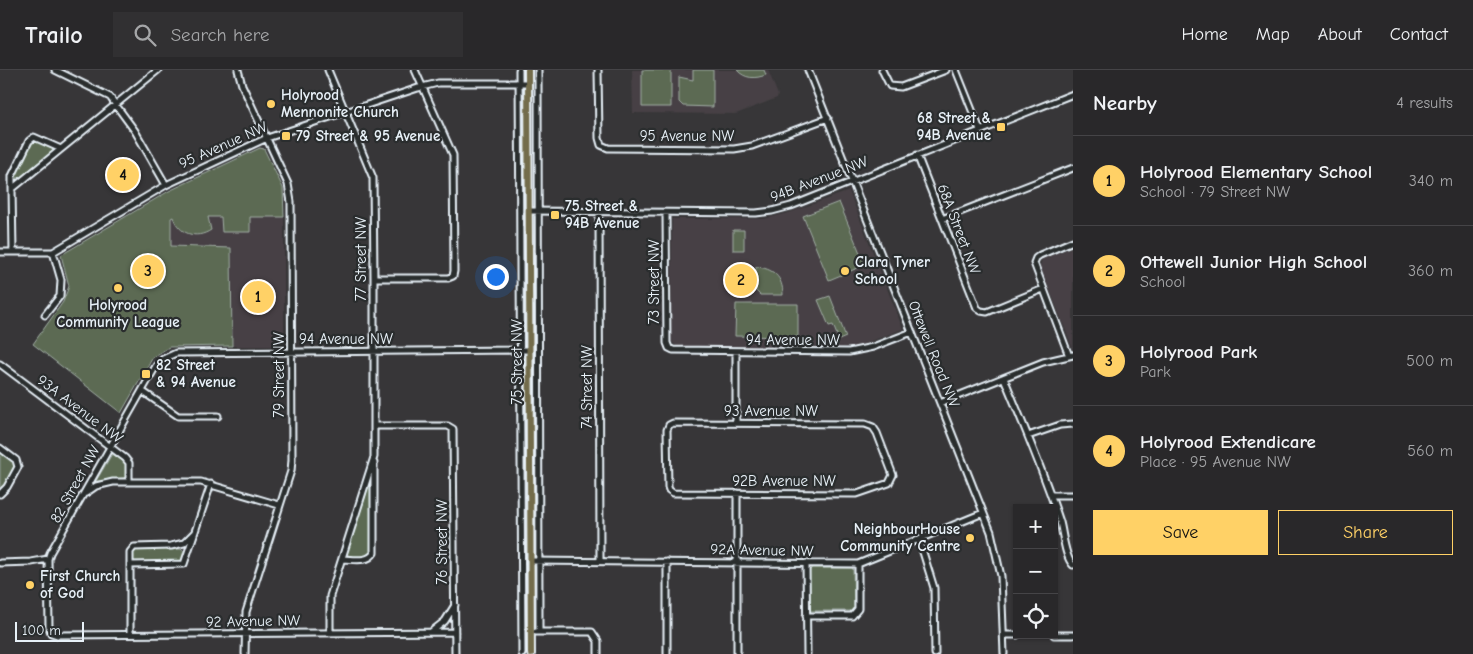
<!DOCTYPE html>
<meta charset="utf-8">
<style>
body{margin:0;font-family:"Comic Neue",sans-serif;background:#313032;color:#f1f3f6}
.controls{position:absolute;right:15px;bottom:15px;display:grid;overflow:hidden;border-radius:0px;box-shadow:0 1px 4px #0004}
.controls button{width:45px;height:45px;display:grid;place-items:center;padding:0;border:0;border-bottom:1px solid #454447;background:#29282a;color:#f1f3f6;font:25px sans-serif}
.scale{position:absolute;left:15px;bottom:12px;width:69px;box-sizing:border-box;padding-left:5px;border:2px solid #e8f1f8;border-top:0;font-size:14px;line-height:18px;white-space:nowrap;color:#e8f1f8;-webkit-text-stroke:4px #2a2d2e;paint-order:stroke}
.you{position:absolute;left:495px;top:206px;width:18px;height:18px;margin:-12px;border:4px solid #fff;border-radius:50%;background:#1a73e8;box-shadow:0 0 0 8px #1a73e833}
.badge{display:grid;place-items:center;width:32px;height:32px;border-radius:50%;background:#ffd166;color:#111;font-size:16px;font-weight:700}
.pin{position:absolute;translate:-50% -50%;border:2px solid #fff;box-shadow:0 1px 5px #0006}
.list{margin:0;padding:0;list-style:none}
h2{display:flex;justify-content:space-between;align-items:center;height:65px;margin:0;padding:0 20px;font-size:21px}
h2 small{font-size:16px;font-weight:400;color:#a5a6a8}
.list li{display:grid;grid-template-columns:32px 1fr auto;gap:15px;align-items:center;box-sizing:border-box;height:90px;padding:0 20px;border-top:1px solid #454447}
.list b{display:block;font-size:19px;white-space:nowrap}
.list p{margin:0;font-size:16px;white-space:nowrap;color:#a5a6a8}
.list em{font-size:16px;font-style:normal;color:#a5a6a8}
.actions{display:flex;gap:10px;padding:15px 20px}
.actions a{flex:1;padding:11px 0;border:1px solid #ffd166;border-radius:0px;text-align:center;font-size:18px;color:#ffd166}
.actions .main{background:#ffd166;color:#111}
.icon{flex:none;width:28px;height:28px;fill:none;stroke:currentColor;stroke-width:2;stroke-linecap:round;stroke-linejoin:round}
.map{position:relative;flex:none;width:1073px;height:584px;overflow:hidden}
header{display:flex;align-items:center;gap:30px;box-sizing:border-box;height:70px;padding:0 25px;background:#29282a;border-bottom:1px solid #454447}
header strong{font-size:24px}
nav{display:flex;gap:28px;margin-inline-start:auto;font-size:18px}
.search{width:350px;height:45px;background:#313032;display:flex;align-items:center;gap:12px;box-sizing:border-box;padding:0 18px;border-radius:0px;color:#a5a6a8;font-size:19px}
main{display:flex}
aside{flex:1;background:#29282a}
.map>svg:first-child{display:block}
.built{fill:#464044}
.green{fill:#5b6b53;stroke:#a2aea6}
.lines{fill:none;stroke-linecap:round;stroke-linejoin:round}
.minor-casing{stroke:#e8f1f8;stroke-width:9}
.major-casing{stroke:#e8f1f8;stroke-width:10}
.minor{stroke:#2a2d2e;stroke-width:5}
.major{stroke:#736c4b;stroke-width:6}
.poi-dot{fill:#ffd166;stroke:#2a2d2e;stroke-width:2}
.labels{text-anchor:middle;stroke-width:4.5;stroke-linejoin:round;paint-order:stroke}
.poi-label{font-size:15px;font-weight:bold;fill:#e8f1f8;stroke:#2a2d2e;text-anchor:start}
.street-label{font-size:15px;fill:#e8f1f8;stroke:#2a2d2e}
</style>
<header>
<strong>Trailo</strong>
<div class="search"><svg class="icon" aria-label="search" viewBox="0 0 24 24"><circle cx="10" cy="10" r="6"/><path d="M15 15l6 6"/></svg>Search here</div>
<nav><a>Home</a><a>Map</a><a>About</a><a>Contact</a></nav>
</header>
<main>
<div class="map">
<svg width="1073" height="584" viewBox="0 0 1073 584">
<rect width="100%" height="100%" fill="#373638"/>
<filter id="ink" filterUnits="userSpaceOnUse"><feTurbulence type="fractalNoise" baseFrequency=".02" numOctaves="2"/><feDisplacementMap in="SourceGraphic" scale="10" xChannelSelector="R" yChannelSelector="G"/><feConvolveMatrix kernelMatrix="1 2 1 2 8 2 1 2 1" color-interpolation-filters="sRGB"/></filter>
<g filter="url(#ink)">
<path class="built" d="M632,0H768L778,25L777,28L736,44L633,43Z
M849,121L903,259L864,274L850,277L676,276L671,271L672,149H764L788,143Z
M171,147H284V276H232L231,178L171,176Z
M1073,177V279L1040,196L1042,189Z"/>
<path class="green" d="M642,0H671V37H642Z
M693,0H713V37L683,36L679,32V7L693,10Z
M737,0H764L766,5C755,9 745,9 737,0Z
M522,18L524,147H522L521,19Z
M37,69L53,78V81L15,111C13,103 28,72 37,69Z
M260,78L264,79L283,118L284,147H250V162H222L221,147H208L211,160C196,170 179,164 173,147L171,148V176L231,178L232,276L169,277L153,287L121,343L33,274L63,232L69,216L61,185L169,121Z
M839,132L865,195L829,210L803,146Z
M522,150L524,161V273H523Z
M733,160H744V180H733Z
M756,197C773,198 783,207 783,225H760L756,221Z
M830,226L846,267L839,270L833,255L829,256L818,230Z
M736,234H798V267L735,266Z
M523,285L524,286L525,584H524Z
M0,381L13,391L14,396L5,416L0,421Z
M112,384L126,393V406L124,408L96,411Z
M371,409H372L373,477L371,485L363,487H350L347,483Z
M182,479L185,483L184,488L179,493H136L133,490L132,483L136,480Z
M812,498H852L853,499L854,539L852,541H811L809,539V501Z"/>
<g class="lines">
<g class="minor-casing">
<path id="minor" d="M55,0L110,27L135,61L166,115
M238,0L242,15L288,114L291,132L292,390L291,401L246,542L245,584
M328,0L373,108L374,208V387L330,526V563
M519,0L522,584
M538,0L539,562
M598,0L599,68L601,75L608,78L734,79L752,76L828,48
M808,0L991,462L1001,506L1004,584
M882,0L890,16L901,17L946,0
M956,0L980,60
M917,85L977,238L981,241L987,242L1043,219
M12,119V106L29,71L34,67L61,79
M529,141L756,143L772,141L791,136L1073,24
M599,142L600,491
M666,143L667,273L669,278L673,280L849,282L873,277L912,262
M942,149L1073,98
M0,182H53L166,115L267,68L418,18L438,13H528
M13,182L12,119L158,0
M374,208H448L453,206L454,201L453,85L415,0
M45,245L60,226L61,210L53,182
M1069,286L1034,193L1036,188L1040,185L1073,171
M0,294L125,388L129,393V412
M1004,308C1024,356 1044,403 1060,452C1063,463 1065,488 1073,495
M142,321L178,346H218
M940,333L1043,292L1073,285
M673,353L865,354L873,357L877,363L893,405L889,413L857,424L673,423L669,420L668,417L667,360L669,355Z
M736,353V282
M374,356H448L453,359L455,584
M1028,366L1060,355L1073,354
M0,378L16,390L18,397L7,417L0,424
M86,423L96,416L113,412H201L279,435
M737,423V584
M1051,425H1073
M919,469L934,518L935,584
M342,489C353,489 368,493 374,483V393
M531,491L858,494L983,443
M667,492V584
M0,493L31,492L48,489
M806,493L807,584
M130,495V482L134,477L171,476L184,473L194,463
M806,546H852L858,539V494
M431,562L445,551L455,535
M455,562L57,565L51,563L49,557L48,489L50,483L156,296L163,289L176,283L529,280
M536,562H592L598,571V584
M130,564V495L184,494L211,414
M1004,565H1017
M1054,565H1073"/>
</g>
<g class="major-casing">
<path id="major" d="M528,0L531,584"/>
</g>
<use href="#minor" class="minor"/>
<use href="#major" class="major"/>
</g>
</g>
<g class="poi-dot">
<circle cx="271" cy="34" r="5"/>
<rect x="996" y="52" width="10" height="10" rx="2.5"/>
<rect x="281" y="61" width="10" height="10" rx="2.5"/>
<rect x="550" y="140" width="10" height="10" rx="2.5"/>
<circle cx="845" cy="201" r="5"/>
<circle cx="118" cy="218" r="5"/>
<rect x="141" y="299" width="10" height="10" rx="2.5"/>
<circle cx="970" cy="468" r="5"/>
<circle cx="30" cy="515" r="5"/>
</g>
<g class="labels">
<g class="poi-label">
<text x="281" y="30">Holyrood<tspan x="281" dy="17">Mennonite Church</tspan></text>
<text x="991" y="53" text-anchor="end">68 Street &amp;<tspan x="991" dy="17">94B Avenue</tspan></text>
<text x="296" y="71">79 Street &amp; 95 Avenue</text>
<text x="565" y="141">75 Street &amp;<tspan x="565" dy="17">94B Avenue</tspan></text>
<text x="855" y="197">Clara Tyner<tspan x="855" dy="17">School</tspan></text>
<text x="118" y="240" text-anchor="middle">Holyrood<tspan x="118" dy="17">Community League</tspan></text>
<text x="156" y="300">82 Street<tspan x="156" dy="17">&amp; 94 Avenue</tspan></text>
<text x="960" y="464" text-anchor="end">NeighbourHouse<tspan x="960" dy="17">Community Centre</tspan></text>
<text x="40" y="511">First Church<tspan x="40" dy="17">of God</tspan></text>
</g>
<g class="street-label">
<text x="687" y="71">95 Avenue NW</text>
<text transform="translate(223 75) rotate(-24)" y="5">95 Avenue NW</text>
<text transform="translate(819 109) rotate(-21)" y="5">94B Avenue NW</text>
<text transform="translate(959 159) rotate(69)" y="5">68A Street NW</text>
<text transform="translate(361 189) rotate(-90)" y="5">77 Street NW</text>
<text transform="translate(654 212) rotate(-90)" y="5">73 Street NW</text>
<text x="346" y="274">94 Avenue NW</text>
<text x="793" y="275">94 Avenue NW</text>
<text transform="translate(934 284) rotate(68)" y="5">Ottewell Road NW</text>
<text transform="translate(517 292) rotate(-90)" y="5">75 Street NW</text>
<text transform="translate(279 305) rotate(-90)" y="5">79 Street NW</text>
<text transform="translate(587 317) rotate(-90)" y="5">74 Street NW</text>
<text transform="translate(80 339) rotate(37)" y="5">93A Avenue NW</text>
<text x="771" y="346">93 Avenue NW</text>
<text x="784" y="416">92B Avenue NW</text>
<text transform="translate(75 414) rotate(-61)" y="5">82 Street NW</text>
<text transform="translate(442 472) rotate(-90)" y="5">76 Street NW</text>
<text transform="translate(762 480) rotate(1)" y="5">92A Avenue NW</text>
<text transform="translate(253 551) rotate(-1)" y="5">92 Avenue NW</text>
</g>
</g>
</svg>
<div class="controls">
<button>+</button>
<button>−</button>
<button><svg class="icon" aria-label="locate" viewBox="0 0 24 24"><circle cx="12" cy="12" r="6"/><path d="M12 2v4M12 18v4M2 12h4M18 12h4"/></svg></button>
</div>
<div class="scale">100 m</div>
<div class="you"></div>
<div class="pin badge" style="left:258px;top:227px">1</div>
<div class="pin badge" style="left:741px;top:210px">2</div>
<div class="pin badge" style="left:148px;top:201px">3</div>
<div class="pin badge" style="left:123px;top:105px">4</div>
</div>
<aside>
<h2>Nearby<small>4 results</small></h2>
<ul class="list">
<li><span class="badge">1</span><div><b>Holyrood Elementary School</b><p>School · 79 Street NW</p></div><em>340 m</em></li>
<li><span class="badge">2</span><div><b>Ottewell Junior High School</b><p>School</p></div><em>360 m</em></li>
<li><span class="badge">3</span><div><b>Holyrood Park</b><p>Park</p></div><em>500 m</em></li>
<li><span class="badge">4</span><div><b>Holyrood Extendicare</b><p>Place · 95 Avenue NW</p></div><em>560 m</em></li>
</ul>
<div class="actions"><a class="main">Save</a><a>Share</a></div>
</aside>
</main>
